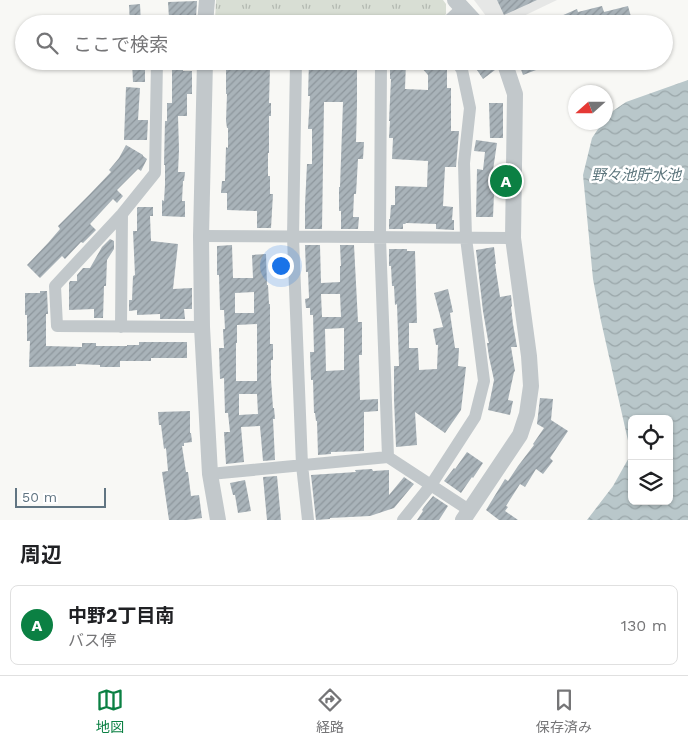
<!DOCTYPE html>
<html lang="ja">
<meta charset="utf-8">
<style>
body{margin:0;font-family:"Work Sans","Noto Sans JP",sans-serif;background:#f2f2f2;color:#202124}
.controls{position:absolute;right:15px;bottom:15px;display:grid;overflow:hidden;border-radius:8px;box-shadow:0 1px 4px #0004}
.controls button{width:45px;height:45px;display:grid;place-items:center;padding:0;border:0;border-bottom:1px solid #e0e0e0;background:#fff;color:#202124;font:25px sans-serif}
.compass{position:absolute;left:568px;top:85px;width:45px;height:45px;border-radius:50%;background:#fff;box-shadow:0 1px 4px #0004;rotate:249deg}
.scale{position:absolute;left:15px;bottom:12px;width:91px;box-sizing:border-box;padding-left:5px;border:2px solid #617582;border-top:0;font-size:14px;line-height:18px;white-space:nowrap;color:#617582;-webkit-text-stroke:4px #fff;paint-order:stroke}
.you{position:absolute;left:280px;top:265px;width:18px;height:18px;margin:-12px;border:4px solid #fff;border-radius:50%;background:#1a73e8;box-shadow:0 0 0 8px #1a73e833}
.badge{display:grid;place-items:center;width:32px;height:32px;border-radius:50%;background:#0b8043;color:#fff;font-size:16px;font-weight:700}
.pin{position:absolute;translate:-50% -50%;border:2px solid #fff;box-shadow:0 1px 5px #0006}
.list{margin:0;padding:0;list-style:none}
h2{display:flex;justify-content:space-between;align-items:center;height:65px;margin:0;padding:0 20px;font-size:21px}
h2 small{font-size:16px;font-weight:400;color:#757577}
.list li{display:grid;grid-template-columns:32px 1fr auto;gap:15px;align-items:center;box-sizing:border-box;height:80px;margin:0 10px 10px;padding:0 10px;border:1px solid #e0e0e0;border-radius:8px}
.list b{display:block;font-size:19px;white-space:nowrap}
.list p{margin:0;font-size:16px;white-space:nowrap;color:#757577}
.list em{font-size:16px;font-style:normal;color:#757577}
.icon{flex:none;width:28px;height:28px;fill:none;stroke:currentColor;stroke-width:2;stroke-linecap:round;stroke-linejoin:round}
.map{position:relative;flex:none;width:688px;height:520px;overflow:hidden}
.search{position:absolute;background:#fff;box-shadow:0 1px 4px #0004;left:15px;right:15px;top:15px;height:55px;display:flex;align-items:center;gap:12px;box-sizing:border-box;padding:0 18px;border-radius:28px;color:#757577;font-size:19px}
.sheet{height:155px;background:#fff}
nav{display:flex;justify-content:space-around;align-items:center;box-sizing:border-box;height:70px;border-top:1px solid #e0e0e0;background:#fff;font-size:14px;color:#757577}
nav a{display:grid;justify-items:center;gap:2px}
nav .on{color:#0b8043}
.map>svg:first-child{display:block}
.built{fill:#e6e7e6}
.park{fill:url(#park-tufts)}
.water{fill:url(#water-waves);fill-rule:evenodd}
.building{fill:url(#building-hatch);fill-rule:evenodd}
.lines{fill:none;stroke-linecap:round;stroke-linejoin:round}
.minor{stroke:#c2c8cb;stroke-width:12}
.tertiary{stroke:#c2c8cb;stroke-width:16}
.labels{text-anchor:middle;stroke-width:5;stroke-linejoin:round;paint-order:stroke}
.water-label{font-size:15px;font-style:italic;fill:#5c757c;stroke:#fff}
</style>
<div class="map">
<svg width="688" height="520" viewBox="0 0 688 520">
<defs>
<pattern id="park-tufts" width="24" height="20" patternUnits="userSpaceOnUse" patternTransform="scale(1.25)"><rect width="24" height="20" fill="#d8ded4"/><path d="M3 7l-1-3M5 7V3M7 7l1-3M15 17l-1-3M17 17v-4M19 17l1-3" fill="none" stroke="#b3b9b1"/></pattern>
<pattern id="water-waves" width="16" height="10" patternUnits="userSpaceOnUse" patternTransform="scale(1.25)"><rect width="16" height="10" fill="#b9c7ca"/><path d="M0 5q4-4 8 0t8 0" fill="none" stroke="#9aa6a9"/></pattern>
<pattern id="building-hatch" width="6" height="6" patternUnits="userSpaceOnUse" patternTransform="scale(1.25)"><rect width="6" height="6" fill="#a9b3b9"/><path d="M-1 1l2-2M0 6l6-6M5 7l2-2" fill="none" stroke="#8d969c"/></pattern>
</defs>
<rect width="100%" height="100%" fill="#f8f8f5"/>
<path class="built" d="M474,0H557L507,24H492Z"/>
<path class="park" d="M216,0H443L446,4V14L439,22L215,21Z"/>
<path class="water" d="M688,80V520H587L613,486L631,454L601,321L593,279L583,175L592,138L602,123L606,122V117L607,115L626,102ZM632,419H669V501H632Z"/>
<path class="building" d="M497,0H537L504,15Z
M197,1L196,18H169L168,2Z
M140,4L141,24H130L129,5Z
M602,6L604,12L628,6L633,24H621L620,18L601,24H593L592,20L582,24H543L577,9L578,12Z
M132,61H145V82H133Z
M172,61H183V71H192V94H187V116H178L179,150L178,172H185L184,181H183L182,201H185V217L162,216V200L164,201L165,185V165H164L165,121H167V103H172Z
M254,61H269V67H270L269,103H271V116H269V153H268V176H270V194H273L271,228H257V211L227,210V193H221L222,181H225L226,147L228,148V128H227L226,121L227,94H226V64L254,65Z
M309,61H357V105L356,142H364L363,159H358L356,194H354L353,217H359L358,229H341V211H339V187H340L343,102H324L322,229H305V205L307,164H312V129H308L310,96H308Z
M390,61H406L405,89L428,90V75L421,67L447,68V88H451V131H459L456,167H445L443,206L453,207L452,220H454V230L436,229V224L406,223L405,224H403V229H389V219H390L391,205H395V186L427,187L428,161L392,159L393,138H389L390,121H389L391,79H390Z
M471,61H489L495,70L483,79Z
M518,61H533L536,70L523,75Z
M126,87L140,88L138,120H148L147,140H124Z
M489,103H503V138H490Z
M476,140L497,143L493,170H495L493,217H476L477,169L483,170L485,152L474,151Z
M126,145L143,155V156L147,159L141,171L138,169L117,190L123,196L117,203L113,199L90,224L96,230L83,243L81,242L65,259L62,256L40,278L27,265L48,243L60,229L58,226L90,194L111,172L109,170L119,158Z
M138,207H153V216H150L151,241L178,244L173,289L192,288V309H184L185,319H160V314L137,315V310L129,311V300H132L133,276L135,275L133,231H137V208Z
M110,239L114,241V249L107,260L106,286H104L103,318H94V309L69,310V283L70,281H77V275L83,268H90L102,247Z
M232,245L233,278H253L252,255L266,254L267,285H268L269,304H270V344H273V360H271V379L273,408H274L275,419H273L275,460L263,461L260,426L241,427L244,462L226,464L224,432H230L228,413H225L224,378L220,379L219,348H224L223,329H225L224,310H220L219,275H217V246ZM254,292V313H235V293ZM257,324V381H236V343H237V325ZM239,394H257L258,414L239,415Z
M305,245H320L321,283L340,282V266H341L340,245H354L358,322H362V355H359L360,400L378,399V411L364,412V451L331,452V454L318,455L317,421H316L315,413H314L313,380H311L310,352H314L313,315H310V308H306L305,299L309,298L308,272H306ZM321,294H340L341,317H322ZM344,328V370L326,371L325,329Z
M494,247L496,264H495L500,297L511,295L512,306L511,307L513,324L517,347H511L515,371L514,372L508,400L513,401L510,415L488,410L494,380L489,357L487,343H489L488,340L483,311L476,250Z
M389,249H407V251H415L417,323H409V348H418L419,370L437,369L438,345H436L433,329L443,327L434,293L448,289L453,312L450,313L455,348H459L458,366L466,367L461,410L445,433L415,412L417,445L396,447L394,399V366H399L397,304L395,305L394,286H392L391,266H389Z
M40,291H47L48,314H46V346L82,347V343H96V346H127V345H139V342H187V358H151V361H120V367H100V365L76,364V366L29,367L30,341H27V315H25V293H40Z
M540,398L553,399L551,420L568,431L550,458L553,461L543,474L536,469L525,487L520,484L506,506L508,507L505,511L518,520H499L486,510L505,479L508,481L518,466L534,445L533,444L544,428L537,424Z
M190,411V433H191L192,442L184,443V446H182L186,472H188L191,496L199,495L202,518L187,520H169L162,472L168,471L166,448L164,449L161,425H159L158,412Z
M467,452L483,463L473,478L472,477L461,493L444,481L454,468L455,469Z
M372,469L373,471L389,470V495L404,477L414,484L394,508L370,516L330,518V519L316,520L311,475L356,472L355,470Z
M277,476L281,520H267L263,477Z
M245,480L251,511L238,513L235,495H233L230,483Z
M433,496L448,506L439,520H417L423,511L422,510L424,507Z"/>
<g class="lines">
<path class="minor" d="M445,24L462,8
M157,61L155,173L122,214L55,286L57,326L202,327
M296,61L293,237L302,465L308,520
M381,61L380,238L388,457
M201,236L513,238
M121,327L122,214
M210,474L388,457L469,510
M403,520L431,485L475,417L484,381L466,238L464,163L470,108L462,70L456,61"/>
<path class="tertiary" d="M455,0L477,24
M205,24L207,0
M205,61L201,236L202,327L210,474L218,520
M463,520L520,435L527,414L531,386L529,356L513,238L515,94L504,61"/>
</g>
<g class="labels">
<g class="water-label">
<text x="636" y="180">野々池貯水池</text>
</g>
</g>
</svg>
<div class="controls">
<button><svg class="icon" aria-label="locate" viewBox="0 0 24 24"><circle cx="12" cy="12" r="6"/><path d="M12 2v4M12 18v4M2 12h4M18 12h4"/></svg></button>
<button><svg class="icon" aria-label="layers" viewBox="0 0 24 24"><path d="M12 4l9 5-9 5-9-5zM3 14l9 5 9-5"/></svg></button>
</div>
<svg class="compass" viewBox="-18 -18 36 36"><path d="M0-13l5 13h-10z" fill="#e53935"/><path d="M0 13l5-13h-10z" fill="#757577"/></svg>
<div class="scale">50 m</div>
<div class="you"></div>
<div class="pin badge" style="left:506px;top:181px">A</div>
<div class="search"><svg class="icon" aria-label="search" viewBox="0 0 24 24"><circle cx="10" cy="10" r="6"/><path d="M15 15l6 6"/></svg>ここで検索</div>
</div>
<section class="sheet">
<h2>周辺<small></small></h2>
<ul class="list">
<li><span class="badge">A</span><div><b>中野2丁目南</b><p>バス停</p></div><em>130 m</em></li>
</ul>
</section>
<nav>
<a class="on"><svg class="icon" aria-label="map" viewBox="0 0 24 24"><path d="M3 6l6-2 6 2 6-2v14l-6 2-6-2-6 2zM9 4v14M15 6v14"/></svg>地図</a>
<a><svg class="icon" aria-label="directions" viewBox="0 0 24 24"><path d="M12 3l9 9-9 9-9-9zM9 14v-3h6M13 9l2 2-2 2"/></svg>経路</a>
<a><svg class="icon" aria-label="saved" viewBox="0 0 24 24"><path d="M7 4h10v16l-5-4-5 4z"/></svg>保存済み</a>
</nav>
